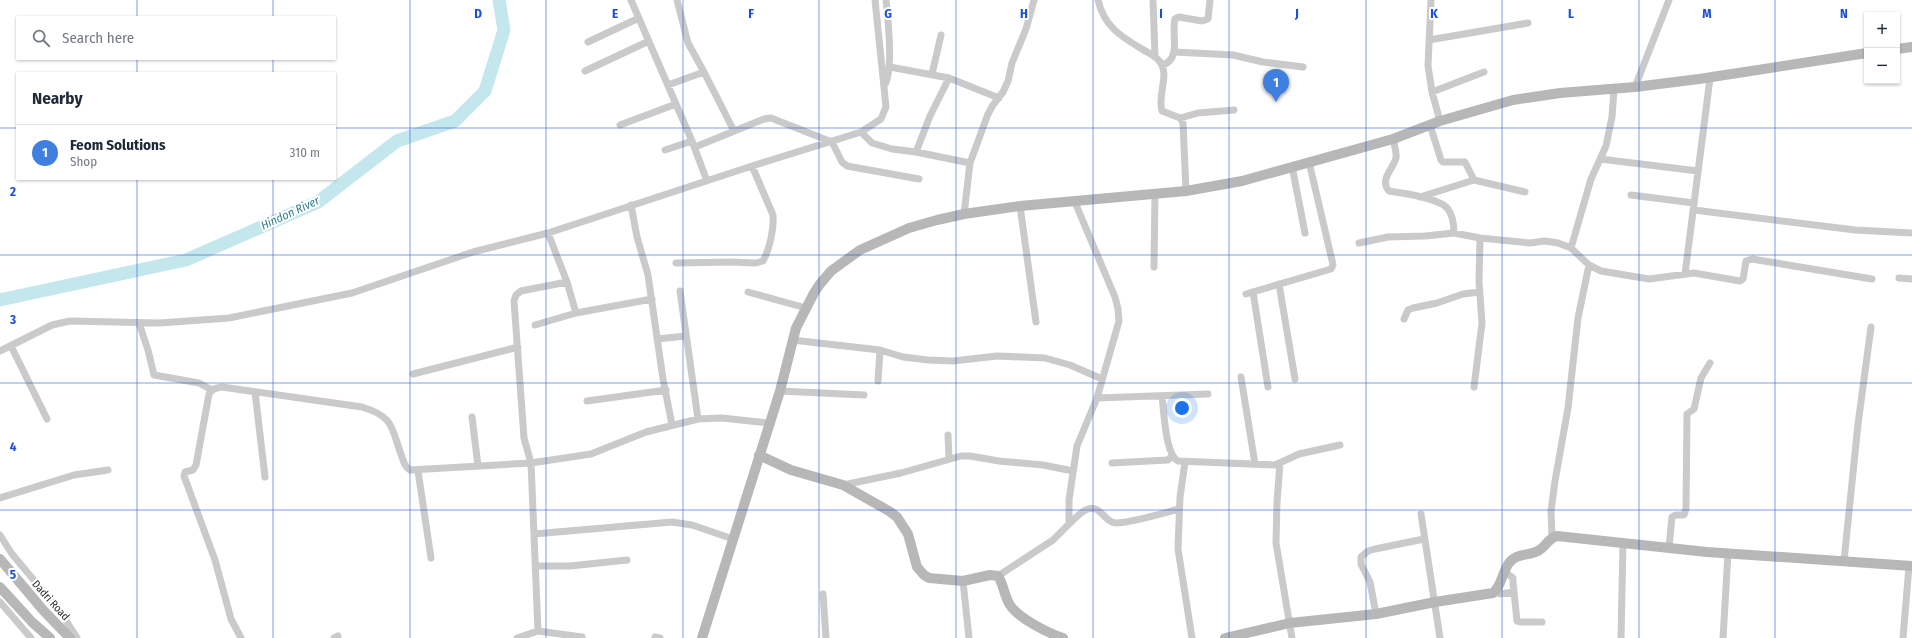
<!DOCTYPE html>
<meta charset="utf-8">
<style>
body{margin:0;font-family:"Fira Sans Condensed",sans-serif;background:#f2f2f3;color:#1f2937}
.controls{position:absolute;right:12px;top:12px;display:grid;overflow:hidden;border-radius:0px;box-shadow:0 1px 3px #0004}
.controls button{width:36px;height:36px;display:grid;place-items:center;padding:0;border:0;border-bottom:1px solid #e0e1e3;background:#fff;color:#1f2937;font:20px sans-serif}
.you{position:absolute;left:1182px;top:408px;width:14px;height:14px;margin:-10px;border:3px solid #fff;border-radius:50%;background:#1a73e8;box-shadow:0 0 0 6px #1a73e833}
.badge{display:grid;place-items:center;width:26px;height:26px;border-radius:50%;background:#b45309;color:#fff;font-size:13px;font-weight:700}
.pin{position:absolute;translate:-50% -33px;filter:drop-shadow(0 1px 2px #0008)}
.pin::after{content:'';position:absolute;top:21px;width:14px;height:12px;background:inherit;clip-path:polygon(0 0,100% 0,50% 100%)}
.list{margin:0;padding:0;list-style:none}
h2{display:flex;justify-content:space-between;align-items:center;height:52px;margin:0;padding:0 16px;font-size:17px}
h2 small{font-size:13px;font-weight:400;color:#747a83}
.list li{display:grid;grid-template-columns:26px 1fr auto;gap:12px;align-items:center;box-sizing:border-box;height:56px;padding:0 16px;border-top:1px solid #e0e1e3}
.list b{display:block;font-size:15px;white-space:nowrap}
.list p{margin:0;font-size:13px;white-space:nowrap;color:#747a83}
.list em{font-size:13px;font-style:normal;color:#747a83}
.icon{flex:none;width:22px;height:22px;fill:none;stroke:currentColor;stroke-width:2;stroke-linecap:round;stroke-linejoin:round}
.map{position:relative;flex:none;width:1912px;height:638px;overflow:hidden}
.search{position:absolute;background:#fff;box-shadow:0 1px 3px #0004;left:16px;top:16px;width:320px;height:44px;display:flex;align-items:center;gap:10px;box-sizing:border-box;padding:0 14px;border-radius:0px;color:#747a83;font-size:15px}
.panel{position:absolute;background:#fff;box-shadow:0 1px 3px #0004;left:16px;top:72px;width:320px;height:108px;border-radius:0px}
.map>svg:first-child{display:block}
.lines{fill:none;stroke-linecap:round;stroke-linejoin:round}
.river{stroke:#c4e7ee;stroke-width:13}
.street{stroke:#cacaca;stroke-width:7}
.secondary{stroke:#b7b7b7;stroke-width:10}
.grid{fill:none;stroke:#1d4ed8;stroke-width:1;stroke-opacity:0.55}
.labels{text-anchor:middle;stroke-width:4;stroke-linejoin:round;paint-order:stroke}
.street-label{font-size:11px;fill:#2d2d2d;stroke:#fff}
.water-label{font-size:12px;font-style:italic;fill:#33808f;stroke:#fff}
.grid-label{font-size:13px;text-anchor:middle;font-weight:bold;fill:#1d4ed8;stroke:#fff;stroke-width:4;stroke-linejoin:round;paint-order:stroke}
</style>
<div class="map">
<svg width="1912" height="638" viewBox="0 0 1912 638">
<rect width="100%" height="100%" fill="#fff"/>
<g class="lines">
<path class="river" d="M0,300L186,260L318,202L397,141L455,121L485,91L504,30L499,0"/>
<path class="street" d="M631,0L692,141L707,181
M677,0L688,43L704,72L734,131
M1098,0C1104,26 1120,36 1142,49C1148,53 1156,56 1160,62C1170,74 1157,96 1162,111L1180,118L1183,123L1186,191
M1153,0L1155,57
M1431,0L1428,66L1432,92L1440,121
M1429,40L1528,23
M588,42L639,18
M1174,52L1233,55L1263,62L1303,67
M1162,65C1182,60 1171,33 1175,19L1179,17L1202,21L1208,19L1210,0
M890,67L949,78L999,98
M585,71L649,41
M932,74L941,35
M668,85L704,72
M884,86C894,73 888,18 886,0
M1635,87L1669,0
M1432,92L1484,72
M1180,118L1198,113L1234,110
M620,125L676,104
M1430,125L1441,160L1443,162H1465L1474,180L1525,192
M861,132L872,143L892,149L916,152L970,163
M1393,139C1394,145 1397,151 1396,158C1393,169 1379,180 1389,191C1403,193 1440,198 1448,209C1453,216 1454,225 1454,233
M695,147L764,119L771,118L832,142L842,162L847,166L919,179
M665,150L692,141
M916,152L930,116L949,78
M1600,159L1698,171
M1292,166L1305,233
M1631,195L1694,203
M1420,197L1474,180
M631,205L637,237L648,275L663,379L672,425
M1020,206L1036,322
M1694,210L1855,230L1912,233
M964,214L970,163L988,114L993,105L1003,92L1008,81L1012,63L1026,29L1034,0
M548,233L567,282L576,313
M1359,243L1388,237L1425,236L1454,233L1480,238L1530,243L1545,241L1558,243L1571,248L1589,265L1601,271L1649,279L1694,273L1740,281L1743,279L1746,261L1752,259L1872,279
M1571,248L1591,179L1606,146L1612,117L1614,89
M676,263L731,262L756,263L763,261C770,248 774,229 773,215L752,166
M1154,267L1155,193
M1685,274L1710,78
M1899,278L1912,279
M1279,284L1295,379
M680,291L698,419
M748,292L806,308
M1253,292L1268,387
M1246,294L1331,269L1333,265L1331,256L1309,162
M1404,319L1408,310L1413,308L1437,303L1463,294L1480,292
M139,323L148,350L154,375L199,383L212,390
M535,325L576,313L652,299
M657,339L686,336
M792,340L880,350L903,357L928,360L953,361L997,356L1045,358L1070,365L1102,379
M11,346L47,419
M0,351L52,325L70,321L160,323L229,318L352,293L473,252L548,233L752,166L861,132L881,119L886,107L875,0
M413,374L518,347
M1241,377L1255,464
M878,381L880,350
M1474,387L1482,323L1479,281L1480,238
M780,391L864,395
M255,392L265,477
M1162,396C1164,411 1165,454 1178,461L1275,465L1299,454L1340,445
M1097,398L1208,394
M587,401L666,390
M472,417L478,466
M948,435L949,459
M1185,462L1180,497L1178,549L1192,638
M1112,463L1168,460L1172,456
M1280,463L1277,502L1276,543L1292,638
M418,471L431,558
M843,485L901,473L961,456H970L999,461L1043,465L1073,471
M0,498L74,475L108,470
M1421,514L1440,638
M1069,524C1074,520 1081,511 1088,509C1100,504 1105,523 1116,523C1131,523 1164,513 1179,509
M534,534L672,522L692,525L733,539
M0,535L12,554L59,610L77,638
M1552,537L1551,511L1555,481L1568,408L1578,318L1589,265
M1669,547L1672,517L1676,515H1684L1686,509L1687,414L1694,409L1701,378L1710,363
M1844,561L1858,424L1871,327
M536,566H570L627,560
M1504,571L1513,578V582L1517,621L1521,622H1542
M998,576L1053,540L1069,524V500L1077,446L1097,398L1119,321L1118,309L1115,297L1074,200
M963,581L969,638
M1498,590L1500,594L1514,592
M823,594L826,638
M0,602L31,638
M1376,614L1370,582L1361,564V557L1368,551L1375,549L1424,539
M538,631L531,463L524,438L514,301L516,295L521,291L567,282
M655,637L660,638
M241,638L231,619L215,560L184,476L185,472L193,470L196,465L209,394C212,389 215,388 222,387L362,407C395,417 391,428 402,457C404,463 405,467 410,470L531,463L591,454L646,432L698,419L722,418L769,423
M334,638L338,636
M517,638L538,631L582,637
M1621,638L1623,543
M1723,638L1728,553
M1903,638L1909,566"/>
<path class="secondary" d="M1897,49L1912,47
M759,455L791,470L843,485L889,511L897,517L908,534L917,567L924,575L929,578L963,581L990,575L998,576C1004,585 1004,596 1010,605C1018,618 1048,633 1063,638
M0,559L43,610L70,638
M0,587L32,622L50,638
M702,638L780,391L796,328L814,293L820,284L831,271L860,250L909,228L937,220L964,214L1020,206L1186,191L1242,181L1393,139L1440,121L1513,100L1560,93L1635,87L1699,79L1867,53
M1225,638L1290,623L1376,614L1435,602L1493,593C1502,586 1502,572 1509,563C1516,553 1528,556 1538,551C1546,547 1548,538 1557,536L1707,552L1912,566"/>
</g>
<path class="grid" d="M137,0V17M273,0V17M410,0V638M546,0V638M683,0V638M819,0V638M956,0V638M1093,0V638M1229,0V638M1366,0V638M1502,0V638M1639,0V638M1775,0V638M137,59V73M273,59V73M0,128H17M335,128H1912M137,179V638M273,179V638M0,255H1912M0,383H1912M0,510H1912"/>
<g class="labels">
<g class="street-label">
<text transform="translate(51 600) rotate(48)" y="4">Dadri Road</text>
</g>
<g class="water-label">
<text transform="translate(290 213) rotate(-25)" y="4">Hindon River</text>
</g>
</g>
<g class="grid-label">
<text x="478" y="18">D</text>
<text x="615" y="18">E</text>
<text x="751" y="18">F</text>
<text x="888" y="18">G</text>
<text x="1024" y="18">H</text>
<text x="1161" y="18">I</text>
<text x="1297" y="18">J</text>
<text x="1434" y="18">K</text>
<text x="1571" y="18">L</text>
<text x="1707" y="18">M</text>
<text x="1844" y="18">N</text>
<text x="13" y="196">2</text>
<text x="13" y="324">3</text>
<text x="13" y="451">4</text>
<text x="13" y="579">5</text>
</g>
</svg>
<div class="controls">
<button>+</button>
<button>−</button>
</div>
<div class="you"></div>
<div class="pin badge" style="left:1276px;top:102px;background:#3f7fe0">1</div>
<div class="search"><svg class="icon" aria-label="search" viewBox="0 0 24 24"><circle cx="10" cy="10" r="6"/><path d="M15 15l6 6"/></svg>Search here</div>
<section class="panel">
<h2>Nearby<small></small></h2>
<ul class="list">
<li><span class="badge" style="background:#3f7fe0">1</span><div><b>Feom Solutions</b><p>Shop</p></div><em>310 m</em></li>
</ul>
</section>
</div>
